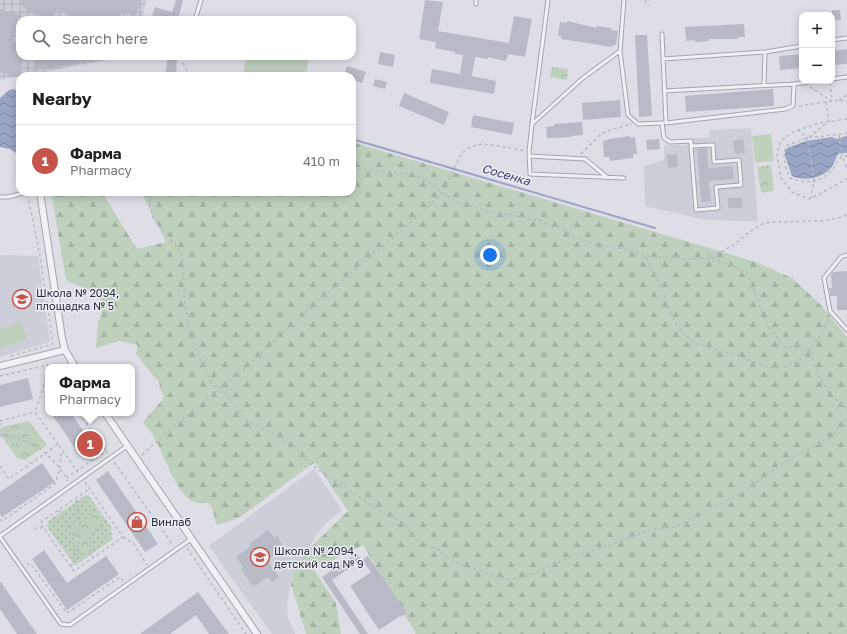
<!DOCTYPE html>
<meta charset="utf-8">
<style>
body{margin:0;font-family:"Golos Text",sans-serif;background:#f2f2f2;color:#202124}
.controls{position:absolute;right:12px;top:12px;display:grid;overflow:hidden;border-radius:8px;box-shadow:0 2px 10px #0003}
.controls button{width:36px;height:36px;display:grid;place-items:center;padding:0;border:0;border-bottom:1px solid #e0e0e0;background:#fff;color:#202124;font:20px sans-serif}
.you{position:absolute;left:490px;top:255px;width:14px;height:14px;margin:-10px;border:3px solid #fff;border-radius:50%;background:#1a73e8;box-shadow:0 0 0 6px #1a73e833}
.badge{display:grid;place-items:center;width:26px;height:26px;border-radius:50%;background:#c5554a;color:#fff;font-size:13px;font-weight:700}
.pin{position:absolute;translate:-50% -50%;border:2px solid #fff;box-shadow:0 1px 4px #0006}
.popup{position:absolute;left:45px;top:364px;width:90px;height:52px;box-sizing:border-box;display:grid;place-content:center;border-radius:8px;background:#fff;filter:drop-shadow(0 1px 3px #0005);font-size:13px;white-space:nowrap;color:#757577}
.popup b{font-size:15px;color:#202124}
.popup::after{content:'';position:absolute;left:50%;top:100%;margin-left:-8px;border:8px solid transparent;border-top-color:#fff}
.list{margin:0;padding:0;list-style:none}
h2{display:flex;justify-content:space-between;align-items:center;height:52px;margin:0;padding:0 16px;font-size:17px}
h2 small{font-size:13px;font-weight:400;color:#757577}
.list li{display:grid;grid-template-columns:26px 1fr auto;gap:12px;align-items:center;box-sizing:border-box;height:72px;padding:0 16px;border-top:1px solid #e0e0e0}
.list b{display:block;font-size:15px;white-space:nowrap}
.list p{margin:0;font-size:13px;white-space:nowrap;color:#757577}
.list em{font-size:13px;font-style:normal;color:#757577}
.icon{flex:none;width:22px;height:22px;fill:none;stroke:currentColor;stroke-width:2;stroke-linecap:round;stroke-linejoin:round}
.map{position:relative;flex:none;width:847px;height:634px;overflow:hidden}
.search{position:absolute;background:#fff;box-shadow:0 2px 10px #0003;left:16px;top:16px;width:340px;height:44px;display:flex;align-items:center;gap:10px;box-sizing:border-box;padding:0 14px;border-radius:12px;color:#757577;font-size:15px}
.panel{position:absolute;background:#fff;box-shadow:0 2px 10px #0003;left:16px;top:72px;width:340px;height:124px;border-radius:12px}
.map>svg:first-child{display:block}
.built{fill:#ccced8}
.industrial{fill:url(#industrial-grid)}
.grass{fill:url(#grass-dots);fill-rule:evenodd}
.forest{fill:url(#forest-firs)}
.park{fill:url(#park-crowns)}
.pitch{fill:#c0d0bf}
.water{fill:url(#water-waves)}
.lines{fill:none;stroke-linecap:round;stroke-linejoin:round}
.stream{stroke:#9ba5c5;stroke-width:2}
.building{fill:#b8bac6}
.lane-casing{stroke:#a4a5b0;stroke-width:5}
.street-casing{stroke:#a4a5b0;stroke-width:8}
.path{stroke:#b8bac1;stroke-width:1.5;stroke-dasharray:3 3;stroke-linecap:butt}
.lane{stroke:#f0f1f5;stroke-width:3}
.street{stroke:#f0f1f5;stroke-width:6}
.labels{text-anchor:middle;stroke-width:3;stroke-linejoin:round;paint-order:stroke}
.poi-label{font-size:11px;fill:#282b3c;stroke:#edeef4;text-anchor:start}
.water-label{font-size:12px;font-style:italic;fill:#35416d;stroke:#edeef4}
</style>
<div class="map">
<svg width="847" height="634" viewBox="0 0 847 634">
<defs>
<pattern id="industrial-grid" width="8" height="8" patternUnits="userSpaceOnUse"><rect width="8" height="8" fill="#ccced8"/><path d="M0 4h8M4 0v8" fill="none" stroke="#afb1ba"/></pattern>
<pattern id="grass-dots" width="8" height="8" patternUnits="userSpaceOnUse"><rect width="8" height="8" fill="#c0d0bf"/><path d="M2 2h.1M6 6h.1" fill="none" stroke="#a5b3a5" stroke-width="1.8" stroke-linecap="round"/></pattern>
<pattern id="forest-firs" width="22" height="20" patternUnits="userSpaceOnUse"><rect width="22" height="20" fill="#c0d0bf"/><path d="M5 1l3.5 6h-7zM16 11l3.5 6h-7z" fill="#a5b3a5"/></pattern>
<pattern id="park-crowns" width="20" height="18" patternUnits="userSpaceOnUse"><rect width="20" height="18" fill="#c0d0bf"/><path d="M2 6a3 3 0 1 1 6 0M12 15a3 3 0 1 1 6 0" fill="none" stroke="#a5b3a5"/></pattern>
<pattern id="water-waves" width="16" height="10" patternUnits="userSpaceOnUse"><rect width="16" height="10" fill="#9ba5c5"/><path d="M0 5q4-4 8 0t8 0" fill="none" stroke="#7e87a1"/></pattern>
</defs>
<rect width="100%" height="100%" fill="#dedfe6"/>
<path class="built" d="M751,128L758,222L702,219L645,206L644,166L664,160V145H686V139L710,137V130Z
M0,255L38,256L50,342L0,357Z
M314,469L342,510L326,523L316,536L297,568L291,581L287,604L288,618L295,634H272L209,546Z"/>
<path class="industrial" d="M0,0H147L141,20H20V56H129L0,80Z"/>
<path class="grass" d="M86,495L89,496L112,528L110,530L113,534L111,536L113,539L76,565L74,564L71,560L47,527L48,521ZM97,511L104,521C93,530 87,533 89,549L84,552L69,531Z"/>
<path class="forest" d="M352,142L753,261L792,278L821,305L847,337V634H416L363,545L314,570L336,603L341,634H306L291,584L296,565L315,543L348,511L315,462L239,518L217,525C213,516 215,510 208,503C202,503 195,504 190,500C174,488 164,454 154,437C151,431 146,428 143,422L164,398L160,388L159,381C150,375 144,362 136,354L138,345L119,341L96,348L98,323L105,304L90,291L66,280L52,198L54,192H102L137,249L166,242L141,192H352Z"/>
<path class="park" d="M552,67L568,69L567,80L550,77Z
M771,165L774,191L761,193L757,167Z
M29,421L47,445L25,460L17,458L2,437L1,427Z
M97,511L104,521C93,530 87,533 89,549L84,552L69,531Z"/>
<path class="pitch" d="M246,56H309L306,76H243Z
M771,134L774,161L755,163L752,136Z
M21,321L27,339L0,349V329Z"/>
<path class="water" d="M14,89L19,93L20,100V156L10,149L0,147V98L9,90Z
M847,136V153H839C836,157 835,161 833,165C825,178 805,182 792,176L785,156V151L787,148L806,141L832,137L837,139Z"/>
<g class="lines">
<path class="stream" d="M352,139L655,228"/>
</g>
<path class="building" d="M21,0H141L135,16L122,12L119,20H77V18L56,10L52,20H40L41,16L28,11L20,4Z
M176,0H183L178,20H169L152,15L155,7L172,12Z
M425,0L443,2L438,31L509,43L514,16L532,19L525,57L508,54L506,61L488,57V59L475,57L472,76L496,81L494,94L430,83L432,69L460,74L463,55L455,54V52L435,48L436,42L419,39Z
M0,9L19,15L13,41L20,43V56H24L19,77L0,72Z
M832,10H840L841,20L832,21Z
M567,21L597,28V26L612,28L611,30L618,31L616,45H613L612,47L561,39V36H558L560,22L567,23Z
M744,24L745,37H738V39H709V41L695,42V40L686,41L685,27Z
M635,35H647L652,116L639,117Z
M847,49V64L832,65V51Z
M380,52L395,55L393,67L378,64Z
M802,54V68L780,70L779,56Z
M36,56H104V60L33,70Z
M167,59L177,60L176,74L166,73Z
M347,66L366,72L362,83L352,80V76H344Z
M375,79L387,82L385,89L373,86Z
M773,89L774,106L686,112L685,96Z
M404,93L449,112L444,125L399,106Z
M620,100L621,117L583,120L582,103Z
M473,115L514,123L512,135L471,127Z
M582,122L583,135L572,136V137L547,138L546,127L554,126V124Z
M630,136L631,138L635,137L637,154H633V158L610,161L609,157H604L603,141L608,140V139Z
M659,139L660,149L647,150L646,140Z
M743,139L745,153L735,154L733,141Z
M707,148L708,168L733,166L734,179L709,181L711,201L701,202L697,149Z
M677,154L678,167L668,168L667,155Z
M728,198H742V208H728Z
M847,271V310H837V296H830V292L829,288H832L831,274L833,272Z
M28,378L33,399L0,407V385Z
M51,413H71L94,446L80,455Z
M42,463L55,482L2,517L0,514V492Z
M108,471L158,544L145,552L96,480Z
M268,530L274,538L277,536L283,545L280,547L282,549L267,560L279,577L272,582L268,577L253,587L241,569L243,567L236,557L251,546L249,544Z
M44,550L67,583L106,556L119,574L67,610L32,559Z
M357,553L361,560L332,580L368,634H360L322,577Z
M368,556L407,613L401,617L400,616L379,630L350,586L371,572L362,560Z
M0,581L37,634H17L0,609Z
M198,592L229,634H209L196,615L170,634H140Z"/>
<g class="lines">
<g class="lane-casing">
<path id="lane" d="M624,0L620,51L628,115L638,124L663,123
M476,4V0
M195,20L201,0
M662,34L666,123L785,109L793,106L794,84L817,81
M832,40L847,38
M620,51L583,78L532,124L529,152L530,174L624,178
M663,59L765,52
M832,79L847,77
M764,85L765,52L802,46
M664,91L794,84
M662,123L664,138L670,142L691,141V146L696,210L718,208L716,187L741,185L739,160L714,162L713,145L691,146
M532,124L548,0
M529,156L585,159L608,178
M0,197H8L27,192
M847,255L841,257L824,278L830,311L847,330
M0,536L127,446
M0,537L61,624L70,625L191,539"/>
</g>
<g class="street-casing">
<path id="street" d="M40,192L62,338L65,350L75,367
M0,366L65,350
M105,413L257,634"/>
</g>
<path class="path" d="M645,0L649,6
M183,63L188,72L192,76
M830,83L832,101
M810,87L832,101
M839,100L847,95
M826,102L829,121L809,137L786,146C782,158 785,167 790,178C805,183 816,184 829,173C834,169 837,161 842,156H847
M799,106L839,100L847,102
M847,119L819,123L793,132L781,141L777,153L781,178L792,192L809,199L818,195L847,179
M797,130L807,137L814,181L811,198
M839,135L842,156L847,170
M809,137H818L847,133
M581,154L599,136L607,131L632,124
M352,168L412,174L428,182L458,203L490,211L532,219L559,227L576,237L592,243L624,249L646,256L691,259L711,258L747,272L768,327L785,347L811,350C818,380 823,389 847,409
M151,192L150,205L153,218L182,253L185,308L193,343L212,385L221,389L248,422L272,433L294,447L310,464L383,513L403,522L417,541L439,550L454,562L507,580L522,577L547,568L574,555L594,551L653,529L675,527L742,493L783,463L829,439L847,418
M646,257C650,267 655,275 660,285C665,297 672,320 680,329C693,346 714,350 734,354C744,357 752,362 762,365C789,373 803,361 817,340C822,333 826,326 829,319
M711,258L735,244L748,233L762,224L772,222L822,221L843,217L847,214
M11,356L53,344L40,256L28,197
M48,373L35,412L58,444
M0,376L48,365V367
M79,413L108,454
M0,421L35,412
M0,423V438
M0,434C30,438 53,454 68,481
M142,455L166,433L245,368L318,301L425,210L442,192L462,153L470,147L482,144L499,146L525,151
M114,462L173,545
M0,466L9,479L58,444L79,474
M66,478L106,451
M85,482C98,501 110,519 123,537L74,571L40,523L89,489
M59,510C69,524 74,539 75,556
M0,519L2,521L55,484L60,468L61,451
M34,528L38,529L43,527
M123,537L133,543L147,565
M187,548L246,634
M93,558C85,536 92,530 110,518
M27,565L30,563L67,613L120,577L123,581
M71,567C80,545 83,521 75,498"/>
<use href="#lane" class="lane"/>
<use href="#street" class="street"/>
</g>
<defs>
<g id="school-ring" transform="scale(1)"><circle r="9.5" fill="#edeef4" stroke="#c5554a" stroke-width="1.5"/><path d="M0-5L7-2L0 1L-7-2ZM-4 1L0 2.5L4 1V4Q0 6-4 4Z" fill="#c5554a"/></g>
<g id="shop-ring" transform="scale(1)"><circle r="9.5" fill="#edeef4" stroke="#c5554a" stroke-width="1.5"/><path d="M-5-2.5h2.3a2.7 3.5 0 0 1 5.4 0H5L5.5 6h-11ZM-1.5-2.5h3a1.5 2.3 0 0 0-3 0Z" fill="#c5554a"/></g>
</defs>
<g fill-rule="evenodd">
<use href="#school-ring" x="22" y="299"/>
<use href="#shop-ring" x="137" y="522"/>
<use href="#school-ring" x="260" y="557"/>
</g>
<g class="labels">
<g class="poi-label">
<text x="36" y="297">Школа № 2094,<tspan x="36" dy="13">площадка № 5</tspan></text>
<text x="151" y="526">Винлаб</text>
<text x="274" y="555">Школа № 2094,<tspan x="274" dy="13">детский сад № 9</tspan></text>
</g>
<g class="water-label">
<text transform="translate(506 175) rotate(16)" y="4">Сосенка</text>
</g>
</g>
</svg>
<div class="controls">
<button>+</button>
<button>−</button>
</div>
<div class="you"></div>
<div class="pin badge" style="left:90px;top:444px">1</div>
<div class="popup"><b>Фарма</b>Pharmacy</div>
<div class="search"><svg class="icon" aria-label="search" viewBox="0 0 24 24"><circle cx="10" cy="10" r="6"/><path d="M15 15l6 6"/></svg>Search here</div>
<section class="panel">
<h2>Nearby<small></small></h2>
<ul class="list">
<li><span class="badge">1</span><div><b>Фарма</b><p>Pharmacy</p></div><em>410 m</em></li>
</ul>
</section>
</div>
